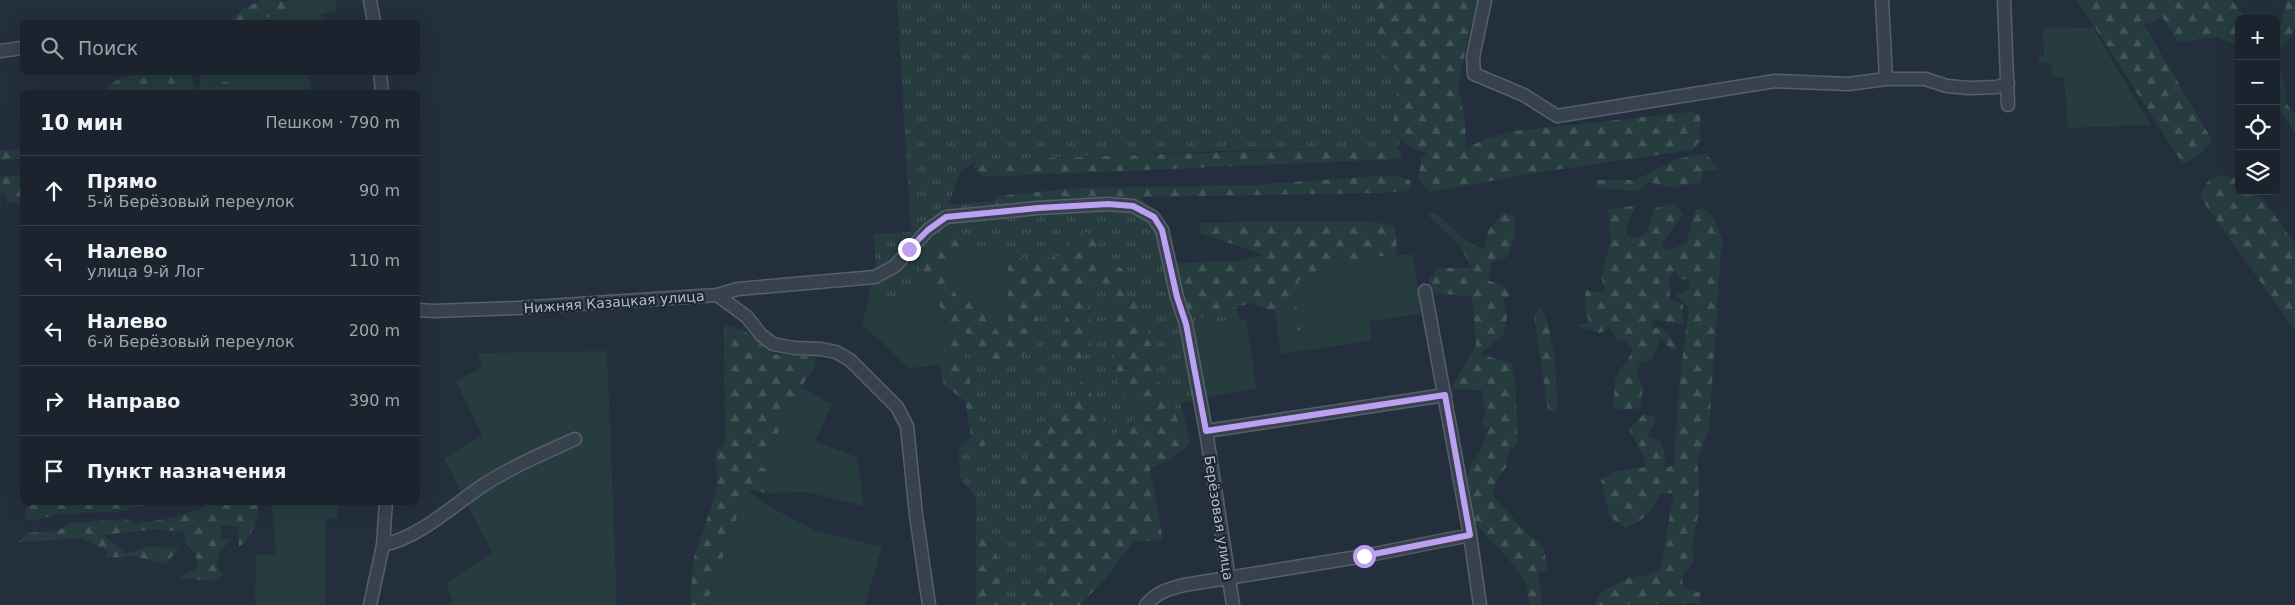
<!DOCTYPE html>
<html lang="ru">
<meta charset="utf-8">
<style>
body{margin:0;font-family:"DejaVu Sans",sans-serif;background:#242b36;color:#f1f3f6}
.controls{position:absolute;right:15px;top:15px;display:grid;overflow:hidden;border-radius:8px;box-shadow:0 5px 20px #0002}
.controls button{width:45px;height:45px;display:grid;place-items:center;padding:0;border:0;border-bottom:1px solid #39404a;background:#1b232e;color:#f1f3f6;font:25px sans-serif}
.stop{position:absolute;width:15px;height:15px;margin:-11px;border:4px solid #bca0f2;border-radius:50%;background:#fff}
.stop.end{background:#bca0f2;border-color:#fff;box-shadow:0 1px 5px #0008}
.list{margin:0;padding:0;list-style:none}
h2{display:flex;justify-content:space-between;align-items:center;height:65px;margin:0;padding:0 20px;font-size:21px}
h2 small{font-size:16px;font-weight:400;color:#a0a4aa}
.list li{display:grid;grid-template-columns:32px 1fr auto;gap:15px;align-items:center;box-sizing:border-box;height:70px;padding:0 20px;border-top:1px solid #39404a}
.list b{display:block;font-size:19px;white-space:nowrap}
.list p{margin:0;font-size:16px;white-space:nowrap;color:#a0a4aa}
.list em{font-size:16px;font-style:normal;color:#a0a4aa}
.icon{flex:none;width:28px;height:28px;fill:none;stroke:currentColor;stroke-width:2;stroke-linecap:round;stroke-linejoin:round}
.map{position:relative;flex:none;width:2295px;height:605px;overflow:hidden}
.search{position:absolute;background:#1b232e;box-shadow:0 5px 20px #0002;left:20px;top:20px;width:400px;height:55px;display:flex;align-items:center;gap:12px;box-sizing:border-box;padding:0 18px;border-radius:8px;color:#a0a4aa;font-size:19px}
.panel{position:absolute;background:#1b232e;box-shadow:0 5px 20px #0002;left:20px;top:90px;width:400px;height:415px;border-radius:8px}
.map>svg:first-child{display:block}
.grass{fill:url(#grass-tufts)}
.forest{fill:url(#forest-firs)}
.garden{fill:#263c3f}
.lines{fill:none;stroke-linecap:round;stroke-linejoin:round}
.minor-casing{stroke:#565f6c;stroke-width:15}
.minor{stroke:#38414e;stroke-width:12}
.route{stroke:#bca0f2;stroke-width:6}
.labels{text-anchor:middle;stroke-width:4.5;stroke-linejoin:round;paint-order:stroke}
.street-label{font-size:14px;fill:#b4bcc9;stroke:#1d2633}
</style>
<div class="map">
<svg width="2295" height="605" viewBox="0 0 2295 605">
<defs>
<pattern id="grass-tufts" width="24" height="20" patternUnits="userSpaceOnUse" patternTransform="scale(1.25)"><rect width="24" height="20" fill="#263c3f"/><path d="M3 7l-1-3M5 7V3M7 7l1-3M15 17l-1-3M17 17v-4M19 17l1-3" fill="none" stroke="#435659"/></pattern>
<pattern id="forest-firs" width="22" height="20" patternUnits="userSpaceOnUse" patternTransform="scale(1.25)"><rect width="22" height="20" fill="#263c3f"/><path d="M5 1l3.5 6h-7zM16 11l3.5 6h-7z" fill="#435659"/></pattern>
</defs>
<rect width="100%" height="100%" fill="#242f3e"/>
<path class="grass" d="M897,0H1370L1375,13L1379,46L1399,73L1393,129L1401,140L1397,148L1250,150L976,160L960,172L948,205L993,201L997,205L1140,197L1166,233L1177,263L1185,312L1236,306L1239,318L1206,324L1201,399L1181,403L1190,443L1178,422L1172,399L1155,378L1152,344L1138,307L1121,288L1113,263L1097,256L1072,237L1069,254C1044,261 1032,264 1008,251L999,255L964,249L967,237L920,268L931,289L868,302L876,264L874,234L911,232Z
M1081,282H1103L1109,295L1117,376L1124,399L1144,402L1140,414L1112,436L1098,433L1091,406V376L1075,396L1072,408L1033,441L1049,529L1047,578L1037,586L1021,592L1018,605H1003L984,597L993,548L976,531V498L960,478L959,448L971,436L987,469L967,368L964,329L979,346L991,366L1037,333V300L1060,290L1068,313L1058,338L1039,347C1053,351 1065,357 1080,359L1091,347L1090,316Z"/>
<path class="forest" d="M262,0L292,1L288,13L243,22H227L246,7Z
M1370,0H1480L1470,28L1458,87L1465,121L1466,148L1486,139L1514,131L1691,112L1701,115L1699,133L1702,139L1692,150L1547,171L1430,192L1418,179L1422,158L1427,153C1411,149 1402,142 1393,129L1399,73L1379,46L1375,13Z
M2077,0H2231L2247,19H2239V47L2217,37L2178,42L2163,18L2144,25L2212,140L2197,157L2183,164Z
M2287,0H2295V29L2276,58C2276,38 2282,19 2287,0Z
M2276,58L2284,81L2287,104L2295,116V134L2277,106Z
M152,73H192L195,88L204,91L221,81L231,82L216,92H105C118,74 130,76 151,75Z
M1365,148H1397L1402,155L1399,159L1005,176H981L974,168L976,160Z
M0,150H22V159L0,160Z
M1706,153L1719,170L1703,171L1701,182L1672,188L1650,182L1637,191L1594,188L1597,180H1636L1677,159Z
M22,174V202L7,203L6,193H0V177Z
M2221,175L2239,179V191H2257L2295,244V330L2200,197L2207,182Z
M1376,176H1397L1410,180L1411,186L1408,191L1378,193L1140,197L997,205L994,201L996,196L1080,188L1254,185Z
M1673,203L1683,214L1660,246L1669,251L1686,243L1695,210L1703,208L1713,217L1722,238L1709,429L1697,461L1699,482L1698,514L1692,550L1694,560L1682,577L1683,587L1700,593V603L1595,605L1600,593L1630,577L1649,575L1660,569L1674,493L1660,494C1653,511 1642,522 1625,528L1610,517L1601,480L1612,472L1647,467L1641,450L1629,429L1644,414L1656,418L1648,437L1659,440L1664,450L1665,468L1674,465L1680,377L1689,307L1676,295L1686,292L1690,281L1679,278L1674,270L1669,279L1670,299L1683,304V324L1653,320L1652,327L1663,328L1677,347L1673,352L1661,338L1651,360L1640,363L1636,373L1643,386L1640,408L1623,410L1613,407C1615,400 1614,384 1615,380C1619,368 1630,360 1633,348L1625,341L1616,339L1610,327L1600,333L1577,326L1589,322L1584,304L1586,290L1594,292L1606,291L1601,277L1611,242L1608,209L1635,206L1625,233L1634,239L1646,233L1655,208Z
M1503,212L1515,216V237L1507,257L1492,262L1488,280L1505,287L1510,296L1503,298L1507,317L1504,334L1480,354L1511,363L1515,378L1518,444L1509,450L1506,467L1496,481L1492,495L1523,529L1543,547L1548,569L1538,573L1542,605H1530L1526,584L1508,558L1475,524L1462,490L1472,463L1480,452L1489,429L1481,424L1485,415L1482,390L1451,389L1476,345L1472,297L1429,292V279L1438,268H1472L1460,246L1427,214L1436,213L1465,240L1484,250L1488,231Z
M1244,222H1373L1394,226L1397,240L1395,255L1365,258L1325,267L1294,302L1304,321L1302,331L1295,329L1288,310L1266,309L1252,303L1224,309L1201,317L1185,312L1177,263L1238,261L1264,255L1200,233V223Z
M1085,231L1098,241L1097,256L1113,263L1125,271L1121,288L1138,307L1152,344L1155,378L1172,399L1178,422L1190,443L1171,459L1150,469L1163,540L1133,542L1105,579L1080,605H1018L1021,592L1037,586L1047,578L1049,529L1044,499L1024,494L1017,476L1033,441L1072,408L1083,375L1091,376V406L1105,410L1098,433L1112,436L1140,414L1143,402L1124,399L1117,376L1109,295L1103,283H1081L1090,316L1091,347L1080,359C1065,357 1052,351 1038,347L1058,338L1068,313L1060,291L1037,300V333L1028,351L1008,365L991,366L979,346L964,330L967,369L985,446L988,471L971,436L965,401L944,385L939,365L952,359L943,313L920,268L925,255L949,236L967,237L964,249L949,262L977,295L988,305L993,324L1002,337L1008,333V265L999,255L1008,251L1024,259L1040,249L1049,259L1069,254L1072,237Z
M1541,307C1556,339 1556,377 1557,412L1548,411L1534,315Z
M724,325L744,330L772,354L815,357L814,369L801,387L761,467L778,473L767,493L747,489L706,605H690L693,561L717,489L716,451L725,445Z
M43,502H149L150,503C139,506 127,511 116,512C88,514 61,510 35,521L26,519V507Z
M206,503H259C258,519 253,537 239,547L238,527L221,525V539H232L221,550L216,566L224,575L212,581L179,578L197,568L196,554L188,545L183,532L158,529L102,535L122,549L125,554L151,546L179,549L165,564L134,556L106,558L108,551L81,538L19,542L28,533L58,531L71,523L126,519L134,524L173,518L203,508Z
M976,531C998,553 1002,557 998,589L984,597L1003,605H976Z"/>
<path class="garden" d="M292,0H336V11L321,14L322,22H243L288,13Z
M2043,27L2093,28L2151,125L2068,128L2064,78L2053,77L2052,65L2039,62L2038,57L2044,56Z
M308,72L311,90L327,92H216L230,82L221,81L204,91L199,89L201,73Z
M964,249L999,255L1008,265V333L1002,337L993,324L988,305L977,295L958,298L947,280L949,262Z
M1395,255H1413L1421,314L1369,321L1371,341L1281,354L1275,309L1288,310L1295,329L1302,331L1304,321L1294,302L1299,281L1325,267L1365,258Z
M931,289L943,313L952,359L939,365L909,368L862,324L868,302Z
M1239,318L1247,321L1256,388L1201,399L1190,341L1206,324Z
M607,351L617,605H448L453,601L446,584L492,552L444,459L482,435L456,381L482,367L478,353Z
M801,387L832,404L815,441L857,457L864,506L805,492L767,493L778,474L761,467Z
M747,489L763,503L816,531L882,547L865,605H706Z
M272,503H338L337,517L325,520V605H255L256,555L276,554Z"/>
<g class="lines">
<g class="minor-casing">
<path id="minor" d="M370,0L374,22
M1485,0L1473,57L1474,74L1524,95L1557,116L1775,81L1848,84L1886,79H1925L1947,86L1969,88L1997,87L2008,83
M1882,0L1886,79
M2004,0L2008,105
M0,51L22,48
M380,72L382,92
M1425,291L1470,535L1480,605
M717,295L738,289L875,277L895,266L928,230L946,217L1038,208L1108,204L1133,206L1153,217L1162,230L1177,297L1186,324L1206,431L1233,605
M418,310L433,311L518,308L717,295L747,317L761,335L773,344L794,348L821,349L836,352L850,360L897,407L907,426L916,515L929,605
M1206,431L1445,395
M383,545C420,537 451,507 482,486C511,467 544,453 575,439
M370,605L383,545L386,502
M1146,605C1157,592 1168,589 1184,585L1364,556L1470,535"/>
</g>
<use href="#minor" class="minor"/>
</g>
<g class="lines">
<path class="route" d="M909,249L928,230L946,217L1038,208L1108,204L1133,206L1154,217L1162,230L1177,297L1186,324L1206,431L1445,395L1470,535L1364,556"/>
</g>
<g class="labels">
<g class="street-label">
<text transform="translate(614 302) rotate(-4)" y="5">Нижняя Казацкая улица</text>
<text transform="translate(1219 518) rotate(81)" y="5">Берёзовая улица</text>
</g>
</g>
</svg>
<div class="controls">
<button>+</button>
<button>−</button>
<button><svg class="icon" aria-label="locate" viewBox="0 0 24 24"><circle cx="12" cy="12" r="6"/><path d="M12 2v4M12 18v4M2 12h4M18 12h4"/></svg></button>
<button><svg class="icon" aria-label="layers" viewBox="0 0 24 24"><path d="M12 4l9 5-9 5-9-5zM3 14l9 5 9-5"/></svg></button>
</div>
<div class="stop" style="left:1364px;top:556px"></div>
<div class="stop end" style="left:909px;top:249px"></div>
<div class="search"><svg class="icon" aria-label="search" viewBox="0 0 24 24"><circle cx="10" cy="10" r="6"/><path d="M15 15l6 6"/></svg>Поиск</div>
<section class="panel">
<h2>10 мин<small>Пешком · 790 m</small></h2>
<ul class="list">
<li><svg class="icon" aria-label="ahead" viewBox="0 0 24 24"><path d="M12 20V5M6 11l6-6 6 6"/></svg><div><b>Прямо</b><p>5-й Берёзовый переулок</p></div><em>90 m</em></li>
<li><svg class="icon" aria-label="left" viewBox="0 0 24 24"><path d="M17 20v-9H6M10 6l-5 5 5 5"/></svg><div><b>Налево</b><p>улица 9-й Лог</p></div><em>110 m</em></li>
<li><svg class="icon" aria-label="left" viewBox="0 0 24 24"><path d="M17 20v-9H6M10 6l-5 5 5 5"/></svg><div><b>Налево</b><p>6-й Берёзовый переулок</p></div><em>200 m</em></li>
<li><svg class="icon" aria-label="right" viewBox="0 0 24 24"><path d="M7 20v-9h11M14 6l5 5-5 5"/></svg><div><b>Направо</b></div><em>390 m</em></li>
<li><svg class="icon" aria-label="arrive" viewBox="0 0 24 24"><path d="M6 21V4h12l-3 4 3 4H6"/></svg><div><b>Пункт назначения</b></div></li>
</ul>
</section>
</div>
